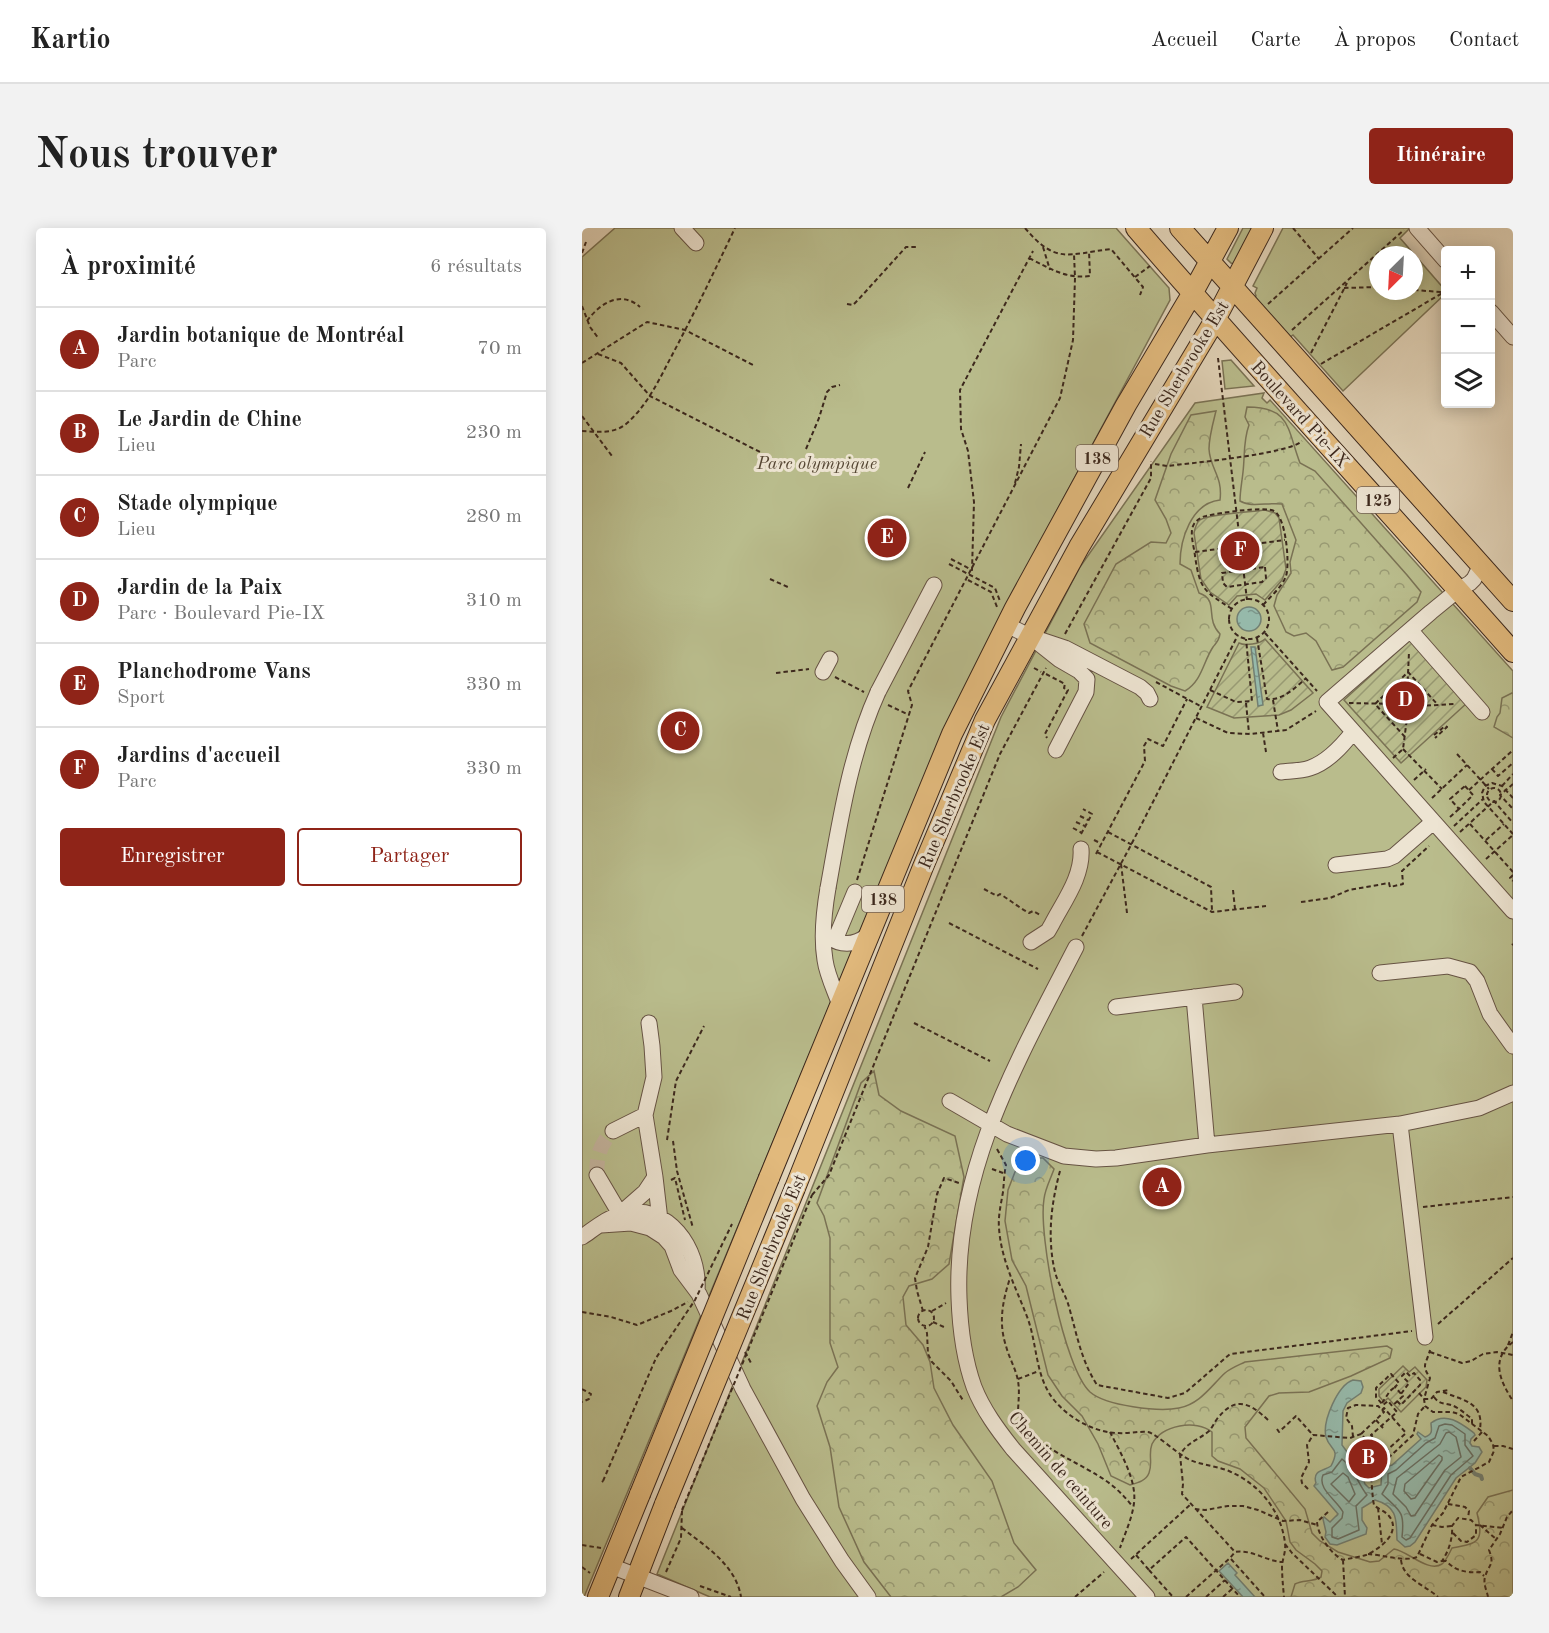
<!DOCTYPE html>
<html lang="fr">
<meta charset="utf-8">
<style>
body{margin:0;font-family:"Old Standard TT",serif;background:#f2f2f2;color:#222}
.controls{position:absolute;right:18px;top:18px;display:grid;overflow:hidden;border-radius:6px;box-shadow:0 3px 15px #0003}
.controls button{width:54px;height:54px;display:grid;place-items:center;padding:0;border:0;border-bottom:2px solid #e0e0e0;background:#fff;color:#222;font:30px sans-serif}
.compass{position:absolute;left:787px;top:18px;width:54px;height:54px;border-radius:50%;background:#fff;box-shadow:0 3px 15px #0003;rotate:204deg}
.you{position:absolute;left:444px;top:933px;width:21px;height:21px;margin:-15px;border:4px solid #fff;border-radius:50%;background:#1a73e8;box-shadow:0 0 0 9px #1a73e833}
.badge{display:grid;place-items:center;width:39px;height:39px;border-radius:50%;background:#8f2418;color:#fff;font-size:20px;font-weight:700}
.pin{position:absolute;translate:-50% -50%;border:3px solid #fff;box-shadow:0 2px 6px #0006}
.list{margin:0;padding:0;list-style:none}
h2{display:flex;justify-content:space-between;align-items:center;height:78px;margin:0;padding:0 24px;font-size:26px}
h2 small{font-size:20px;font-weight:400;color:#767676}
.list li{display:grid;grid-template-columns:39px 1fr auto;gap:18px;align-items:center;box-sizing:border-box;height:84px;padding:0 24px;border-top:2px solid #e0e0e0}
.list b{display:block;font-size:22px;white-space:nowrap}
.list p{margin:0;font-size:20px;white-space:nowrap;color:#767676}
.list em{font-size:20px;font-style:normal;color:#767676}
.actions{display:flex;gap:12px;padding:18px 24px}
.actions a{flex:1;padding:14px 0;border:2px solid #8f2418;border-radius:6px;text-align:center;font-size:21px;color:#8f2418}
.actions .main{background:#8f2418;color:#fff}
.icon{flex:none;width:33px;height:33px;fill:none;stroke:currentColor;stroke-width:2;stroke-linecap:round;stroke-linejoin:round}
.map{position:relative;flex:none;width:931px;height:1369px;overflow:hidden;border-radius:6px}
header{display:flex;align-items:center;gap:36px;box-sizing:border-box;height:84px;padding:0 30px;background:#fff;border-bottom:2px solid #e0e0e0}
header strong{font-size:28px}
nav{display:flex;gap:33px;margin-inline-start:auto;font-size:21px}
.intro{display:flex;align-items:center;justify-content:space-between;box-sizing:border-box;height:144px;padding:0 36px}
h1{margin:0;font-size:42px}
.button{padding:15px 27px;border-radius:6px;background:#8f2418;color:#fff;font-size:21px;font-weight:700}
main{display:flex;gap:36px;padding:0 36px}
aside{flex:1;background:#fff;border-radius:6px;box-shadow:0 3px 15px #0003}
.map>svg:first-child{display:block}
.green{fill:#b9bc8c;stroke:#7a7254;stroke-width:1.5;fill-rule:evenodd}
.forest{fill:url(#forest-crowns);stroke:#7a7254;stroke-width:1.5}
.garden{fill:url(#garden-furrows);stroke:#7a7254;stroke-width:1.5}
.water{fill:url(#water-ripples);stroke:#727f72;stroke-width:1.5}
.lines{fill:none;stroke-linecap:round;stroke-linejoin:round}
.shore{stroke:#697064;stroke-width:1.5}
.stream{stroke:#727f72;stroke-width:4}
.minor-tunnel{stroke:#c2b29b;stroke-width:15;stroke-dasharray:15 8;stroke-linecap:butt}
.minor-casing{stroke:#665344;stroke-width:17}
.major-casing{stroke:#3c281d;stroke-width:22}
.path{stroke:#3c281d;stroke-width:2;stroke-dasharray:4.5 3;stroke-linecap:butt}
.minor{stroke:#ede4d2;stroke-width:15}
.major{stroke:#e2ba7d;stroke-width:20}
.minor-bridge-casing{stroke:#665344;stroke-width:17;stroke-linecap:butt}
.major-bridge-casing{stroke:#3c281d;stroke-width:22;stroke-linecap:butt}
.path-bridge{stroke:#3c281d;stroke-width:2;stroke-dasharray:4.5 3;stroke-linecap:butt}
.minor-bridge{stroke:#ede4d2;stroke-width:15}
.major-bridge{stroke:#e2ba7d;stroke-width:20}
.labels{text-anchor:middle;stroke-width:6;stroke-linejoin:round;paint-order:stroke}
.shield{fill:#ede4d2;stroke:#716053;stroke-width:1.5}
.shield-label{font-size:16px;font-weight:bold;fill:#3c281d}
.street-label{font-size:18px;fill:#3c281d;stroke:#ede4d2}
.park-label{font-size:18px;font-style:italic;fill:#554633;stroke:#ede4d2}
</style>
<header>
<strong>Kartio</strong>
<nav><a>Accueil</a><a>Carte</a><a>À propos</a><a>Contact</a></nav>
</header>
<div class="intro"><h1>Nous trouver</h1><a class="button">Itinéraire</a></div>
<main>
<aside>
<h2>À proximité<small>6 résultats</small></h2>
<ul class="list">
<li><span class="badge">A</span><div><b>Jardin botanique de Montréal</b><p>Parc</p></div><em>70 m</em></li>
<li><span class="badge">B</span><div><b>Le Jardin de Chine</b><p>Lieu</p></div><em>230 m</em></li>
<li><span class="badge">C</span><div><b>Stade olympique</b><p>Lieu</p></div><em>280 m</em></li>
<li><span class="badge">D</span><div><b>Jardin de la Paix</b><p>Parc · Boulevard Pie-IX</p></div><em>310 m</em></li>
<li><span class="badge">E</span><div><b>Planchodrome Vans</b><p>Sport</p></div><em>330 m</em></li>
<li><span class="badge">F</span><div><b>Jardins d'accueil</b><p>Parc</p></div><em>330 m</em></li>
</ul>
<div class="actions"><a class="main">Enregistrer</a><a>Partager</a></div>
</aside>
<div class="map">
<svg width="931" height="1369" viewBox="0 0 931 1369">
<defs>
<pattern id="forest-crowns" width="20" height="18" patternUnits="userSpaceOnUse" patternTransform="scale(1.5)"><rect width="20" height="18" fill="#b9bc8c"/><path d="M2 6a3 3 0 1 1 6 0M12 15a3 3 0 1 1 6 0" fill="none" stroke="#989972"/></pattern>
<pattern id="garden-furrows" width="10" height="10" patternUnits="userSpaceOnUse" patternTransform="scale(1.5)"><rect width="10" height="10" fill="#b9bc8c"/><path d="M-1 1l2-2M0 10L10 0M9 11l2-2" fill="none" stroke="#989972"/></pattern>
<pattern id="water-ripples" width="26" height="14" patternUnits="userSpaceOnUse" patternTransform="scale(1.5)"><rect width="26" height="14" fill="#96b9aa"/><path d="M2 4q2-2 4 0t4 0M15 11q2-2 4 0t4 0" fill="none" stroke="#7c968a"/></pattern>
</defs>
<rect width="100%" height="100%" fill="#e3d5ba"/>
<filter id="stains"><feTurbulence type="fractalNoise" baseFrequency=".00333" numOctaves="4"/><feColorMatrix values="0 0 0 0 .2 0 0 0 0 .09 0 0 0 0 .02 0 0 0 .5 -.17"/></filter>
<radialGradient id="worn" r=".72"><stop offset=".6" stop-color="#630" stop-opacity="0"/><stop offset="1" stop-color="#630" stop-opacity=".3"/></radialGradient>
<path class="green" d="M33,0H534L587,60L588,72L449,331L365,495L2,1369H0V29Z
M661,0H671L652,36L649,35L645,31Z
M701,0H828L818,10L863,62L864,65L761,163L711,107L707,110L672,71L674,68L673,65L675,60L671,58ZM796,27H832V63H796Z
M649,132L672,158L643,161L640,133Z
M682,165L680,170L685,175L688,172L931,443V1369H128L75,1346L419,489L498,339L613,175Z"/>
<path class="forest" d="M665,179C709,179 705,201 718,235L733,243L825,347L839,364L835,374L761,439L750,442L734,413L724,405L712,408L704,404L692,378L695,367L709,345L708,334L714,312L700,276C686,274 669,280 658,273C658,263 660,254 661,244C663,228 661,213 667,197L663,189Z
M634,183C631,195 627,209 627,221C628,241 641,248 638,272C609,275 598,312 598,336L609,342L617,365C638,372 622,390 638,406C637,413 635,414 631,419C621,434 620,453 603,463L589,458L508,415L502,396L534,336L569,314L584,315L589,305L584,291L573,272L589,226L609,187Z
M930,465L931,466V510L912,499L915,489L918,485L920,470Z
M292,843L297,867L319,883L373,908L382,949L367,1036L350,1051L327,1058L321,1069L324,1097L341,1117L348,1134L352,1160L371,1197L410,1253L432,1315L454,1342L436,1359L419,1369H309L282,1334L257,1279L248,1219L235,1178L245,1154L256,1139L248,1115V1010L242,988L235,975L279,855Z
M444,930H461L472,941C469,950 463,961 462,971C456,1007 482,1140 508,1164C524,1178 577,1184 597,1180C618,1176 629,1158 643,1145C649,1140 657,1137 663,1134L805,1118L810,1121L808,1130L769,1148L727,1164L697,1165L687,1168L663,1199L664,1210L723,1281L730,1305L738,1313L756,1324L788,1334L797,1333L812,1321C826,1323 846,1345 860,1336C864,1333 868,1324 870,1320C897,1315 902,1314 895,1285L906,1269L931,1262V1369H709L713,1356C721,1352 731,1354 739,1349L740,1343L733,1336L714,1322L708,1314L704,1293L682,1260L658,1241L636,1233L630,1228V1204C614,1191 580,1197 570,1216C566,1226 571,1235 567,1245C564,1253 555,1255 548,1257L529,1248L516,1216L500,1188L480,1168L466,1147L444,1058L430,1032L423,993L426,962L433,944Z"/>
<path class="garden" d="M683,282L693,285L697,290L704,341L700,352L683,372L674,366L655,368L647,377L628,364L619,351L612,305C613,300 614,295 618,292C626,286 670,284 683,282Z
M683,411L731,465L709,482L697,487L652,490L625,479L657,415C663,418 678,416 683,411Z
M828,412L885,475L819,535L762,472Z
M821,1138L827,1144L833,1139L845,1152L844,1159L819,1184L806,1170L802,1174L797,1168V1161Z"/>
<path class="water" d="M655 391a12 12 0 1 1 24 0a12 12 0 1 1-24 0Z
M669,419H673L681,477L676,478Z
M771,1152L779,1153L781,1159L779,1165L765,1175L761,1183L760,1217L777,1240L783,1256L787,1260L799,1257L800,1240L810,1237L839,1211L835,1206L836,1204L843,1209C852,1206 849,1201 849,1195C864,1183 880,1196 892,1205L893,1207L889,1211L888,1215L890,1218L897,1219L900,1224L893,1235L874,1250L833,1314L828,1318L823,1319L815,1312C814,1293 817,1279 793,1272L780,1280V1292L785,1300L784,1306L755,1317L748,1316L743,1309L744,1304L741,1291L742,1289L748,1294L756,1286L732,1258L734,1255C730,1242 742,1243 749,1238C759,1219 748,1223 744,1209C740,1193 756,1157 771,1152Z
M646,1335L655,1345L653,1347L673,1369H661L637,1343Z"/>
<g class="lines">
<path class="shore" d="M863,1196L870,1197L883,1206V1217L891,1228L869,1247L828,1310L824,1312L820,1309C823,1283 818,1283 800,1266L806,1256V1246L814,1242L844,1215L853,1210L857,1198Z
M867,1204L874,1209L879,1229L863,1242L833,1287L829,1288L824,1279L811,1266L815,1250L858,1216L864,1205Z
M857,1227L860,1229V1232L833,1270L829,1271L822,1263L823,1256Z
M760,1231C772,1240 776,1256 785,1267L774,1278L777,1302L756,1311L750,1309V1300L760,1290L761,1284C755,1272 735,1261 741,1247L750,1244Z
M761,1245L766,1249L773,1266L767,1274L749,1256Z"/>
<path class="stream" d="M888,1240L893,1246L899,1248L900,1251"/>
<path class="minor-tunnel" d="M15,947C14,929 18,916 31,903"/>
<g class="minor-casing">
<path id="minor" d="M100,0L114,15
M835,0L864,33
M909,84L931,109
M899,337L892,351L888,355L876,362L849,384L745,474L931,683
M425,397L449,409L478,432L497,443L505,451L504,464L474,522
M829,403L900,484
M456,411L483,420L558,459L565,465L568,471
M241,444L248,431
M296,464L352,357
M699,544C708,543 719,543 728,540C746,534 760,518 771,504
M754,637L805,631L812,628L851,594
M246,660C242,683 239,708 243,732C245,747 253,763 258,777
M245,708C259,718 271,718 285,708
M253,712L273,664
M449,714L466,703L470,696C482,673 501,648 499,621
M494,719C437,830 372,941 377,1070C378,1099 382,1131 392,1159C401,1182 416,1202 431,1221L565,1369
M798,745L866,738L888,744L895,753L908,786L931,818
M612,769L625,917
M534,779L653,764
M368,873L425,906L482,928L514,931L534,930L625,917L818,896L897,880L931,865
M818,896L843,1109
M31,903L63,887
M15,947L38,986L63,964L73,949L63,887L72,849L70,818L67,795
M73,949L78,992
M19,997L49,995L68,1000L82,1009L90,1018L99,1042L117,1066L161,1161L221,1271L260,1333L286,1369
M0,1009C12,1001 26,989 40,986C86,974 118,1021 115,1062
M29,1338L109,1369"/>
</g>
<g class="major-casing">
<path id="major" d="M554,0C677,143 806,282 931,424
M598,0L931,373
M187,950L370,506L433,380L544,177L610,66L646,0
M213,960L341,639L403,492L497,319L633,92L681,0
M16,1369L58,1266
M47,1369L83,1276"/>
</g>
<path class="path" d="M443,0C474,37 486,26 529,21L561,59L558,67
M711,0L737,31
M461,19L468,42
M0,25L4,14
M447,30C469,41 484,51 508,48L507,23
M553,49L568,38
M762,60L796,59
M832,62L859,64
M265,76L271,77L276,72L324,19H335
M686,76L771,0
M0,78L8,99L17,111
M5,93C18,75 39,62 58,79
M710,102L822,2
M729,125L765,55
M16,126L39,135L68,168L178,224
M636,130L665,372
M0,135L65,94L103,102L171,137
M739,136L864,63
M0,188L30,228
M0,203C15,204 32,206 44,196C64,179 76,154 88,131C111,88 132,44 153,0
M224,221L237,190L245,164L250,159L258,157
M573,236L585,238C609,235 707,226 720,213
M433,255L437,239L439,216
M326,260L343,224
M613,324L703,312
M369,331L390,342L392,274L386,223L379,201L378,162L451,23
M367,336L413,360L418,373
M683,339L684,350L680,354L645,359L641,355L640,345Z
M188,351L208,360
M386,352L409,364L415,379
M647 391a20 20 0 1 1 40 0a20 20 0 1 1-40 0Z
M650,381C622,363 618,362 613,328C612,318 607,304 612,296C615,292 619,289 624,288C636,285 682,278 692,283C704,289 708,336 704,348C700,359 689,368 681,377
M683,405L735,463
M483,406L569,250V233
M675,410L685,471C700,473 713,460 723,451
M452,440L459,444
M194,445L227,441
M464,446L483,456L482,460L486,462L463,506L465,510
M253,449L282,464
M574,454L620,479
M628,462L654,474L670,473L664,411
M825,468L827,424
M691,472L696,503
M664,475L667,505
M767,475L816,476
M306,477L327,487
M837,478L873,476
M614,490L646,505L668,506L704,502L734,483
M681,505L684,524
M852,507L863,498L865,499L853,510
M823,509L793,476L826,444L856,477
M821,521L860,561
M875,526L907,561
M811,530L821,521L825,490L837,478L825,468L818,470L816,476L818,482L825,490
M910,541L916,548L931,535
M832,552L844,541
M931,556L918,567L931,581
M883,558L891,567L877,581L868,571Z
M920,558L931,546
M905 567a7 7 0 1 1 14 0a7 7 0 1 1-14 0Z
M887,562L931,522
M850,570L885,537
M931,570L920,558L910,555L903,558L900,565L902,574L931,606
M498,588L506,592
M868,589L877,581
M494,594L503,598
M888,596L931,644
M872,598L901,571
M491,600L500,605
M526,604L629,659L630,683
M878,604L912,573L931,595
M499,606L510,586L501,581
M512,612L520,616
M904,612L922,596
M515,624L630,684L684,678
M514,626L563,533L562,518L566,511L581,518L605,471
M904,631L931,607
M539,636L545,685
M931,647L928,650L931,653
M275,652L330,477L326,463L478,170L491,112L493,50L492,26
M402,661L415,668L418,666C428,672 436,679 447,685L451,683L458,687
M651,662L653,681
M719,674L748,670L767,662L807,655L808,659L821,656L820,643L847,618
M367,695L456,741
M500,708L549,617L656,407
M930,717L931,716
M332,795L408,833
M85,912L94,853L122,798
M91,913L95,943L111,1000
M415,921L424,937C422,946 422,955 421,964C419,976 416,988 417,1000C419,1031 433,1058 444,1086C456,1115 452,1147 472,1172C487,1190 511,1204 535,1205C545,1206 556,1203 566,1204C575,1206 595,1226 608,1232C620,1237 634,1238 647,1243C677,1256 699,1282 703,1315C704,1323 701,1330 700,1337C700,1348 701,1358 702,1369
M410,941L421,945
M478,943C469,976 465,1010 473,1044C476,1056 484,1067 487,1079C495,1107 499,1132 515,1157L586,1170L603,1165L648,1126L830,1103
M89,952L93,950L103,992
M230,967L247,947L418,526L464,440
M841,979L931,969
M336 1090a8 8 0 1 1 16 0a8 8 0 1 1-16 0Z
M341,1083L335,1063L333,1050L346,1019L355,966L362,950L377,955
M350,1083L364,1075
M0,1084L29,1089L55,1097L89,1083L106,1074
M351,1094L364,1100
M856,1096L931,1030
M342,1097L345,1105L346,1126L350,1134L369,1153L382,1174
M931,1114C908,1131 918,1153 931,1173
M926,1117L931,1104
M163,1124L169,1135
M848,1124L880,1135L889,1133L901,1126L915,1124L931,1127
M436,1151L457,1143
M0,1161L9,1166L7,1171L0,1174
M861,1164C880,1172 902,1174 898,1201
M837,1165L842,1171H849L855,1164L867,1162
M852,1169C857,1176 861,1175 869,1177C876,1179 885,1187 890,1191V1196
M815,1173L819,1177L838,1157V1152L832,1145L828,1148L824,1144L820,1148L827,1155L819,1166
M800,1175L808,1163L813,1159
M800,1182L802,1180L824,1205L804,1223L789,1207L815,1184L806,1173L801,1177L794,1169V1160L809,1146L817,1155L813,1159L821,1168L810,1178
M436,1186C443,1213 493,1233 515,1247C529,1255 541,1266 550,1278
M428,1192L436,1186C436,1175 438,1164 436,1153C434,1141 427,1130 424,1118C416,1094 421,1072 428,1050
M686,1192C667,1174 653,1168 635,1191C632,1195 630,1200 627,1203C617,1212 605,1214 598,1227L601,1256L600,1266L653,1324C669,1321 684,1333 700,1334
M794,1192L801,1200
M695,1201L697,1204L714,1188L730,1206
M528,1204C538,1224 555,1252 552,1275C550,1291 543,1305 538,1320
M771,1209L770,1198L764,1190L766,1180L774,1177L796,1178L802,1184L779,1206L803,1233L831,1207L836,1186L843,1178
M892,1213L900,1204
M912,1218H921L931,1221
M20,1254L21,1253
M726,1261L720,1255L719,1250L727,1234L725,1217L731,1207L768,1210L779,1206
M866,1276L883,1279L887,1283L886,1290
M796,1280L800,1316
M613,1281L623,1282L646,1278H661L676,1282L701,1293L718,1292L735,1297
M746,1284L735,1294C736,1308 749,1326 761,1332C769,1330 777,1329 784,1327C798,1321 820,1304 807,1288C803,1283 796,1281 792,1277L791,1272L788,1236L796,1225
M850,1297L860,1299L870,1298
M898,1297L914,1311
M100,1300C123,1318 154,1337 159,1369
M871,1305L879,1313L885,1314L894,1307V1297
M703,1316L710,1325L756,1369
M0,1317L19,1320
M786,1326C800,1327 823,1334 835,1329L850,1297L861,1285L879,1249L907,1234L912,1223L911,1216L906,1208L877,1186L870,1184H851L843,1178L842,1171L848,1150C839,1136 844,1137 848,1122
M838,1326L855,1334L860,1333C867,1323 871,1309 870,1298L876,1290L889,1292L894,1297L921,1300
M554,1327L567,1342L604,1309L658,1369
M549,1331L609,1276
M649,1331L683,1369
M761,1332L763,1369
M819,1332C821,1351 843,1357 856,1369
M860,1333H864C874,1343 884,1345 898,1344L902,1348
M0,1339L8,1345
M567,1342L591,1369
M84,1344L99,1310L100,1282
M118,1358L149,1369
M493,1369L522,1344
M604,1369L648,1330L653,1324
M624,1369L643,1352
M641,1369L650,1361
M906,1369C905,1363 901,1356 903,1349C907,1335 913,1338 907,1322L918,1306L925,1289L931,1282"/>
<use href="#minor" class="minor"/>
<use href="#major" class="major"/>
<g class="minor-bridge-casing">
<path id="minor-bridge" d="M246,660C258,593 268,526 296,464"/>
</g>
<g class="major-bridge-casing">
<path id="major-bridge" d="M58,1266L187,950
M83,1276L213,960"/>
</g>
<path class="path-bridge" d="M21,1253L74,1130L113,1072L150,996
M100,1282L230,967"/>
<use href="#minor-bridge" class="minor-bridge"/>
<use href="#major-bridge" class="major-bridge"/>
</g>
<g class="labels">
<g class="shield">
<rect x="494" y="217" width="42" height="26" rx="4.5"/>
<rect x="775" y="259" width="42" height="26" rx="4.5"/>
<rect x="280" y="658" width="42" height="26" rx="4.5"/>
</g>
<g class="shield-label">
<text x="515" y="236">138</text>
<text x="796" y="278">125</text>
<text x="301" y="677">138</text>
</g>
<g class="street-label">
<text transform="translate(602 141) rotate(-59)" y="6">Rue Sherbrooke Est</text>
<text transform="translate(718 186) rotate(48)" y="6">Boulevard Pie-IX</text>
<text transform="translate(372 568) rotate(-67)" y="6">Rue Sherbrooke Est</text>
<text transform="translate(189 1019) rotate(-68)" y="6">Rue Sherbrooke Est</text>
<text transform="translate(479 1242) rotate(49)" y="6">Chemin de ceinture</text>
</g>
<g class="park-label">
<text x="235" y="241">Parc olympique</text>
</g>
</g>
<rect width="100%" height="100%" filter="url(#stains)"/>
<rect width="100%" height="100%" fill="url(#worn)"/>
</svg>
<div class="controls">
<button>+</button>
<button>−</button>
<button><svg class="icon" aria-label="layers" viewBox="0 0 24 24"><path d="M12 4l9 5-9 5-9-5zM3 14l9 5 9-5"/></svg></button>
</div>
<svg class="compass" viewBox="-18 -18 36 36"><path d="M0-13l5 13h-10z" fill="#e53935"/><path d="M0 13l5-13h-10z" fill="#767676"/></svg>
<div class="you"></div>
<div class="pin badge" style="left:580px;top:959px">A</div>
<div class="pin badge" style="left:786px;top:1231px">B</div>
<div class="pin badge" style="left:98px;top:503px">C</div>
<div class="pin badge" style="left:823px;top:473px">D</div>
<div class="pin badge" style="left:305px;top:310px">E</div>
<div class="pin badge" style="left:658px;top:323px">F</div>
</div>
</main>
